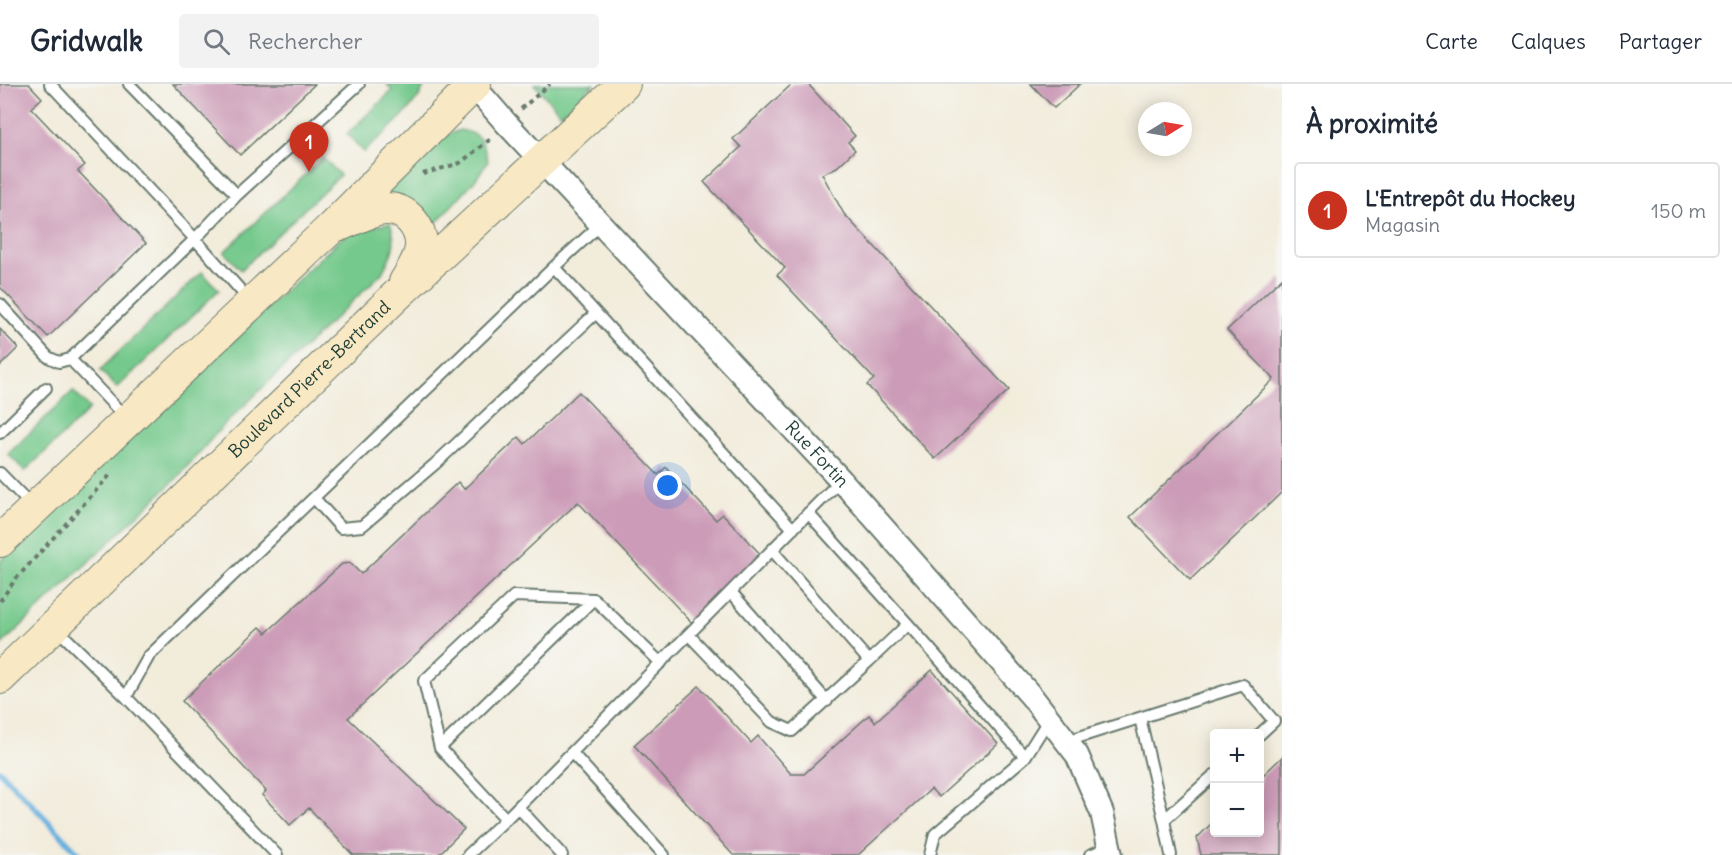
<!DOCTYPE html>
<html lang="fr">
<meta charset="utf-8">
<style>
body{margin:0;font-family:Delius,sans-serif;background:#f2f2f3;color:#1f2937}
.controls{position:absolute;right:18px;bottom:18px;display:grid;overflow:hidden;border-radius:6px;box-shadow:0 3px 15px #0003}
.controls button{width:54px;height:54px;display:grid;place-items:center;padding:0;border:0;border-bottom:2px solid #e0e1e3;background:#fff;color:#1f2937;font:30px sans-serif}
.compass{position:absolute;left:1138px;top:18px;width:54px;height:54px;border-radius:50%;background:#fff;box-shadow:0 3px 15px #0003;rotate:79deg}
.you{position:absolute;left:668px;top:402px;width:21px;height:21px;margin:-15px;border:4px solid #fff;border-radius:50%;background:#1a73e8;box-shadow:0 0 0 9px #1a73e833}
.badge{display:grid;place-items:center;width:39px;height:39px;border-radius:50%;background:#c8321e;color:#fff;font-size:20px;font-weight:700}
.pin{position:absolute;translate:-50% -50px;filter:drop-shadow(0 2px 3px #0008)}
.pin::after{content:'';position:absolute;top:32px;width:21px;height:18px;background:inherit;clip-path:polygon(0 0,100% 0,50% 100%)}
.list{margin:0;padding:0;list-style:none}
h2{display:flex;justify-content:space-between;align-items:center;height:78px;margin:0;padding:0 24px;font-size:26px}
h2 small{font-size:20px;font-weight:400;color:#747a83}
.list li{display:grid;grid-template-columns:39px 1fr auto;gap:18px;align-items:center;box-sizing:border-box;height:96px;margin:0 12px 12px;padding:0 12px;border:2px solid #e0e1e3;border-radius:6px}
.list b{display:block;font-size:22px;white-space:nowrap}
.list p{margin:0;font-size:20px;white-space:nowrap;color:#747a83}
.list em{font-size:20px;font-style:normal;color:#747a83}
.icon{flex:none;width:33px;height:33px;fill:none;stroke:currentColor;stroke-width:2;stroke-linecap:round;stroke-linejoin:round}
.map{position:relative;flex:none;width:1282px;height:771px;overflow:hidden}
header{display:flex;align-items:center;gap:36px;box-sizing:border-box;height:84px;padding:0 30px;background:#fff;border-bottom:2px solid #e0e1e3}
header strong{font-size:28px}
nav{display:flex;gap:33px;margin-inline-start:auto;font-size:21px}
.search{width:420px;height:54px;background:#f2f2f3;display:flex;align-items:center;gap:15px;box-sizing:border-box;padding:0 21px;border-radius:6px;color:#747a83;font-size:22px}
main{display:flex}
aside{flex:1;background:#fff}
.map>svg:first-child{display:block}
.green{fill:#75c98c;stroke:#4a8360;stroke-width:1.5}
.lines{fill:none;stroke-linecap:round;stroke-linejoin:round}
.stream{stroke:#65b0de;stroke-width:6}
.building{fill:#cc9bb7}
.service-casing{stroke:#697a6e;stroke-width:14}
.minor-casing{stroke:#697a6e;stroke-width:26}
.secondary-casing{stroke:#697a6e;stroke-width:34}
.path{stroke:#697a6e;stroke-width:4;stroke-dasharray:4.5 4.5;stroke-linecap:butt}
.service{stroke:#fff;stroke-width:10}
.minor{stroke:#fff;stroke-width:22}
.secondary{stroke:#f8e8c3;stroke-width:32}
.labels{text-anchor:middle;stroke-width:4.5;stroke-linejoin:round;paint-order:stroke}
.street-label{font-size:18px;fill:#1f3d34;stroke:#f6f6f2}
</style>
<header>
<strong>Gridwalk</strong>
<div class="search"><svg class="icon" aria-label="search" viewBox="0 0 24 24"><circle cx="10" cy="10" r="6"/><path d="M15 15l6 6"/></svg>Rechercher</div>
<nav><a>Carte</a><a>Calques</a><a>Partager</a></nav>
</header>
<main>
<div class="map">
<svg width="1282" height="771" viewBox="0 0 1282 771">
<rect width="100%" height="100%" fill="#f6f6f2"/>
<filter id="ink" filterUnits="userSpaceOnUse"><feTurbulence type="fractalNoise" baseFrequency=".0167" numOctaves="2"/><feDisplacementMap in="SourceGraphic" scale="12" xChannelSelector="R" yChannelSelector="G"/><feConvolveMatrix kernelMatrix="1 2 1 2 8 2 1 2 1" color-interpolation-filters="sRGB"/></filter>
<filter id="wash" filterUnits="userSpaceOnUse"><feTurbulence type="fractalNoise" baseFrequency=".008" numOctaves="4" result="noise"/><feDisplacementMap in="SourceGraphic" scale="24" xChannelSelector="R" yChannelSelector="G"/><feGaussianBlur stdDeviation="1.35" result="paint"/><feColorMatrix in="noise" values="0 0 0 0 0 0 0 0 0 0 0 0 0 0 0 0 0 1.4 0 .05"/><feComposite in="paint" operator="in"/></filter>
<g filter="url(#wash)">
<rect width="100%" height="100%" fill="#f2ecdb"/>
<path class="green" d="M387,0H425C419,22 381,51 364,68L347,50L392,7Z
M534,0H594L561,30Z
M460,46C481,49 483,57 488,77L476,95L420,156L384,109L443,52Z
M323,74L340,91L241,186L224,168Z
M390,139C398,161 392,169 382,189L222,343L177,394L0,562V478L14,458L348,148Z
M202,188L219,206L117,304L100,286Z
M73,307L90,325L25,387L8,370Z"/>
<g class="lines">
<path class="stream" d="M0,687L80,771"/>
</g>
<g id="blocks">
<path class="building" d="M0,0H29L42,14L31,24L85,81L78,87L146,159L48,253L0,203Z
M173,0H315L240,71Z
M792,0H808L855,52L848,58L855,66L837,83L822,90L844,130L1009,306L935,375L867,301L874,295L777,191L785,184L704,98L741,63L733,55Z
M1031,0H1080L1054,24Z
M1282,194V408L1190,496L1130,433L1274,295L1227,246Z
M0,245L18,264L0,282Z
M579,308L658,391L666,383L716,436L723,430L763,473L693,540L578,418L348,634L464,745L438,771H353L309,724L290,741L262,711L266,707L182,617L260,543L266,549L342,480L350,479L361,490L458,398L464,405L519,353L525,360Z
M932,586L998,660L939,713L931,705L858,771H733L634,661L699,602L751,659L758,652L791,690H804L869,631L875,638Z
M1282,673V771H1201L1197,754L1214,737V748H1260V694Z"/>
</g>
</g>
<g filter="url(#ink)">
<use href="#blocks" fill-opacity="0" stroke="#697a6e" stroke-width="1.5"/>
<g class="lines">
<g class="service-casing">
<path id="service" d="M50,0L195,155L237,111L129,0
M237,111L359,0
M554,183L793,445
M0,220L48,273L59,278L70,275L126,334
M70,275L195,155L251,218
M0,349L46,304
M0,389L32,422
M314,414L341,444L362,442L435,380L596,229
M808,429L908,540L1025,673L1049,635
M731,508L827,617
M594,515L514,512L424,597L440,664L594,515L661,579
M56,544L126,613L277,771
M689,551L772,638L792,647L869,577L772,466
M869,577L908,540
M126,613L149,572L554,183L601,140
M1140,634L1164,736
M1067,657L1243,601L1274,637L1260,650
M440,664L506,735
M572,669L664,771
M518,723L562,771
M468,771L506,735L841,396
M930,771L935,750L1025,673
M1090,771L1109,763
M1171,771L1164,736L1214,691"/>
</g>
<g class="minor-casing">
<g id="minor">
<path id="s1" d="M472,0L506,39L841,396L1032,613L1077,671L1102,729L1111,771"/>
</g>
</g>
<g class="secondary-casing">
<g id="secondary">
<path d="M342,140C356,134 372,125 387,125C407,125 422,144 421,163C420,175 411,188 405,198"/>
<path d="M0,457L330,145L475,0"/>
<path id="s2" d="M0,594L397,211L624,0"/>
</g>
</g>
<path class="path" d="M521,25L550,0
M423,90L460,79L492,54
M0,517L15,496L111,390"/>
<use href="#service" class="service"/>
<use href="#minor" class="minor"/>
<use href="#secondary" class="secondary"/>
</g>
</g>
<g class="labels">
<g class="street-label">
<text dy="6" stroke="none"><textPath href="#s2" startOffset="430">Boulevard Pierre-Bertrand</textPath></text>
<text dy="6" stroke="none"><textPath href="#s1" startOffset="506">Rue Fortin</textPath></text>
</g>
</g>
</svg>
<div class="controls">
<button>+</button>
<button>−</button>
</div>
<svg class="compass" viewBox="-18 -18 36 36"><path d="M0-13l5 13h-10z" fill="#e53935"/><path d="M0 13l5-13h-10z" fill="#747a83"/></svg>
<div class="you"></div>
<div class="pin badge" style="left:309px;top:88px">1</div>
</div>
<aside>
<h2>À proximité<small></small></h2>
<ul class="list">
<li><span class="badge">1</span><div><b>L'Entrepôt du Hockey</b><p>Magasin</p></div><em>150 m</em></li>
</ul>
</aside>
</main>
